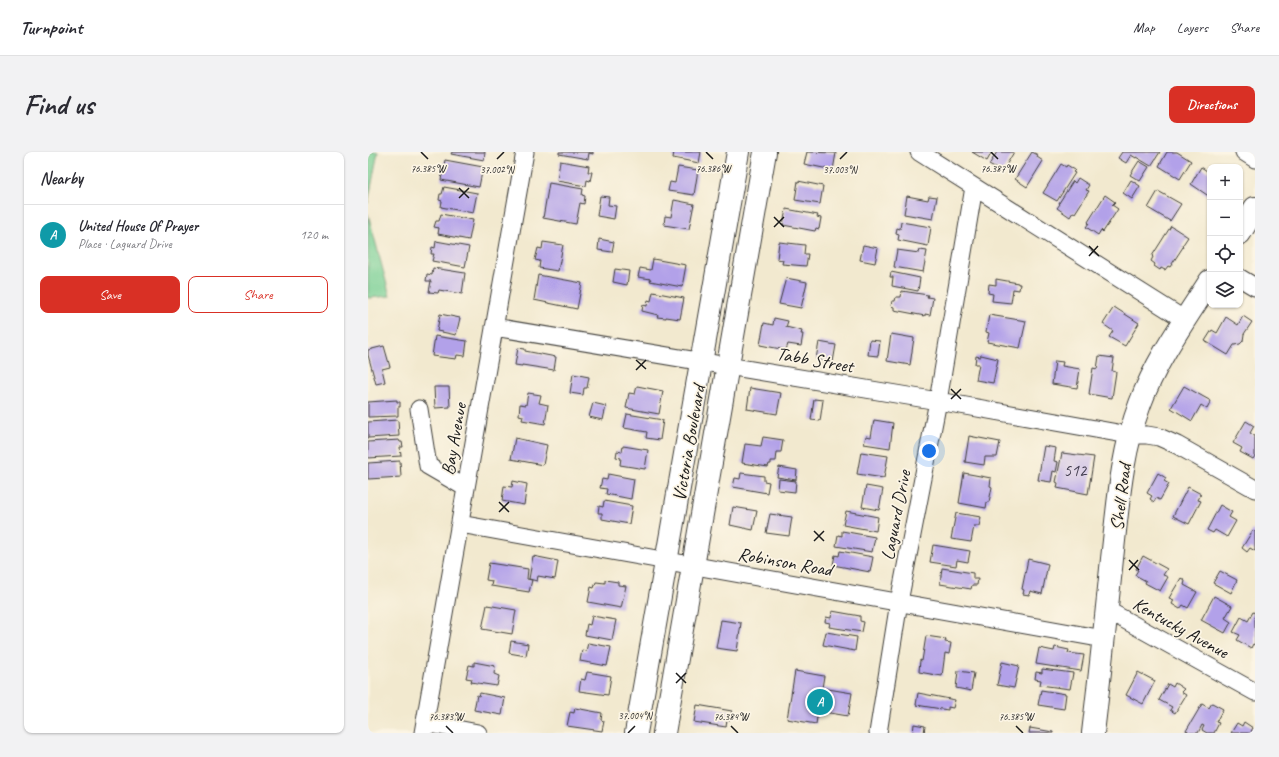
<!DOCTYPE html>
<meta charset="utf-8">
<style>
body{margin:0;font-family:Caveat,sans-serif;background:#f2f2f3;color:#2b2b33}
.controls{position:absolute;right:12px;top:12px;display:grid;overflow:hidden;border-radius:8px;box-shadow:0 1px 3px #0004}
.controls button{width:36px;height:36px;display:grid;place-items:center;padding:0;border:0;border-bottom:1px solid #e1e1e2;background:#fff;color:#2b2b33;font:20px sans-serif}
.you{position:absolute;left:561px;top:299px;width:14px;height:14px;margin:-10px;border:3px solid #fff;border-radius:50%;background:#1a73e8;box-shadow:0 0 0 6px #1a73e833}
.badge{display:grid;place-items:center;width:26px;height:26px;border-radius:50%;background:#d93025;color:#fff;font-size:13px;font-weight:700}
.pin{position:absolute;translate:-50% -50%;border:2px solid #fff;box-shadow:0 1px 4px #0006}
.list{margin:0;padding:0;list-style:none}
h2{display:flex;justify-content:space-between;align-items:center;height:52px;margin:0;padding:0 16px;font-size:17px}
h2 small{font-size:13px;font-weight:400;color:#7c7c81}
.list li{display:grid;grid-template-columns:26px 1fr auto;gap:12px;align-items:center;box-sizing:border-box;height:60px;padding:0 16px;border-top:1px solid #e1e1e2}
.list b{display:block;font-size:15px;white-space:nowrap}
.list p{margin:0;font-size:13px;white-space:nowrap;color:#7c7c81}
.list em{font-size:13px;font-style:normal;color:#7c7c81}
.actions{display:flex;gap:8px;padding:12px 16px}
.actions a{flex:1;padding:9px 0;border:1px solid #d93025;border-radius:8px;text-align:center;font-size:14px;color:#d93025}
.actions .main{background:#d93025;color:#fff}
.icon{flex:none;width:22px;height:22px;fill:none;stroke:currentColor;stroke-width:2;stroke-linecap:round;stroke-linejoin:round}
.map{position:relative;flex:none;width:887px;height:581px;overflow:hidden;border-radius:8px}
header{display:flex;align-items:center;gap:24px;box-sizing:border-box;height:56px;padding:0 20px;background:#fff;border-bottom:1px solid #e1e1e2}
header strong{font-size:19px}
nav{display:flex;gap:22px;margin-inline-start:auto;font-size:14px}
.intro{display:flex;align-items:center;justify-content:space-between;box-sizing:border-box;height:96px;padding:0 24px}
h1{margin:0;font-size:28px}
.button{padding:10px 18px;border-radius:8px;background:#d93025;color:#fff;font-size:14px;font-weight:700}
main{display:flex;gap:24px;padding:0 24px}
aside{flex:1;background:#fff;border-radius:8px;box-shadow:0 1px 3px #0004}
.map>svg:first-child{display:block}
.green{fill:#77cf94;stroke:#4a7658}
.building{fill:#b2a1e9}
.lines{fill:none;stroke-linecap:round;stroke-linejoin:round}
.street-casing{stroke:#3c3b37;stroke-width:19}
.secondary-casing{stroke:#3c3b37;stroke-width:24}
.street{stroke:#fff;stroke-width:17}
.secondary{stroke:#fff;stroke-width:22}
.ticks{fill:none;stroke:#1c1c1c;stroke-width:1.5}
.labels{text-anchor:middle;stroke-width:3.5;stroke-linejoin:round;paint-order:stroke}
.number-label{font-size:17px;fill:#423d4f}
.street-label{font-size:19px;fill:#1c1c1c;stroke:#fcf5e5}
.ticks-label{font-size:10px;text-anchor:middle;fill:#1c1c1c;stroke:#fcf5e5;stroke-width:3.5;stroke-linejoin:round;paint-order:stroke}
</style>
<header>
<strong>Turnpoint</strong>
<nav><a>Map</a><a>Layers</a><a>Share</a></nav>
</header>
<div class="intro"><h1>Find us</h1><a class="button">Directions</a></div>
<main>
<aside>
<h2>Nearby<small></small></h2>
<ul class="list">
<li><span class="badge" style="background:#0f9aa8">A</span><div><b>United House Of Prayer</b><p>Place · Laguard Drive</p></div><em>120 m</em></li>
</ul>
<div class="actions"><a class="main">Save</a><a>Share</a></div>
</aside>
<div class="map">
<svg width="887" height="581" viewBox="0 0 887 581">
<rect width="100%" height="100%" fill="#fcf5e5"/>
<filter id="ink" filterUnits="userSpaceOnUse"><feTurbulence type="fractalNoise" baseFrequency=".025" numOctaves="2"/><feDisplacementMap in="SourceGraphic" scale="8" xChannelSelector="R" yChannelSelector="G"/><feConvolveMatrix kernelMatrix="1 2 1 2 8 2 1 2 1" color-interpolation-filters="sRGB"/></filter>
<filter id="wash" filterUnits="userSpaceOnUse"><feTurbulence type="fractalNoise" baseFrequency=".012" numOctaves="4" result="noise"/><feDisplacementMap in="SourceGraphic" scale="16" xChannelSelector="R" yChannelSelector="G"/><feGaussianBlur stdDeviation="0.9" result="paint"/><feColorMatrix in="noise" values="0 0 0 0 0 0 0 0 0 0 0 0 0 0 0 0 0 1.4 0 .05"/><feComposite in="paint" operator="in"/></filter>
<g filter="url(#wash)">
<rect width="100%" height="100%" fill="#f2e9cf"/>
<path class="green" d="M0,0H10L0,51Z
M0,62L22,144L0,146Z"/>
<g id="blocks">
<path class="building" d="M84,0H117L116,8L83,2Z
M191,0H225V2L221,1L220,7L191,2Z
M306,0H333L331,11L305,6Z
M439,0L468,1L465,18L436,12Z
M604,0H624L619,9Z
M629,0H646L634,20L621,13Z
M664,0L670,3L669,5L675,9L659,35L647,27Z
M754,0H792L783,14L768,5V6L763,3L758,11L750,6Z
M799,0H809L823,9L812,27L791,14Z
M77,8L115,15L111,35L73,28Z
M192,9L221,14L220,20H224L222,29L219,28L218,34L189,29Z
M771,9L781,15L772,29L762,23Z
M693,12L698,15L699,13L707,18L705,20L707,21L689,49L675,41Z
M310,15L330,18L326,43L300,39L302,30L307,31Z
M833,15L842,21V45L823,32Z
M710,26L721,33L718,38L721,39L707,61L705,60L702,65L689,56L692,52L691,51L705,29L707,31Z
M763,28L772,34L764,47L755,41Z
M430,29L455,34L452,52L427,48Z
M181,31L215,37L214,43L217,44L216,52L212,51L208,72L175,66Z
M76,35L109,41L105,61L73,55L74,49L71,48L72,42H74Z
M790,39L813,52L802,69L780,56Z
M737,43L747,50L744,53L750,57L735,80L733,78L730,83L718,75L721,71L720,70Z
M232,44L241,45L240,53L248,54L246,67L229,64Z
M539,44L560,48L561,44L569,45L565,67L536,62Z
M306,48L326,52L321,77L296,73L297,64L303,65Z
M418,57L450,63L449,65L453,66L451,77L448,76L447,79L415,73Z
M73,62L105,68L101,88L70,82L71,76L66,75L68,69H71Z
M533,70L563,75L560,94L530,88L531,83L528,82L529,76L532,77Z
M803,74L820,85L814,94L815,95L802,115L800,114L797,118L793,116L792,118L786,114L787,112L783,109L785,105L784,104Z
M231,87L246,90L244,100L230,98Z
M68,89L101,95L97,115L64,109L66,102H63L64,95L67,96Z
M175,90L195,93L190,119L171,116L172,109L167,108L170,96L174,97Z
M411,90L437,93L436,102H440L438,114L414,112L415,108L409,107Z
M495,93L510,96L507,111L492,108Z
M529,98L551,101L552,98L559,99L555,120L526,115Z
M285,107L318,113L314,135L282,129L283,127L270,125L272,116L283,118Z
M65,116L97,121L94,142L71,138L70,141L61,140L63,129H58L59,122L64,123Z
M247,117L261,119L259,133L245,130Z
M523,120L552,126L550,139L524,134L525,125H522Z
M170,123L214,131L209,157L166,148Z
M418,126L439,130L433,156L411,152Z
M628,127L650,131V132H652L651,138L645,137L643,151L624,149L625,142L620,141L621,132L628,133Z
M534,139L560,143L559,145L565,146L562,163L557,162V164L526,158V155L523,154L524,149H527L528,145H533Z
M285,140L316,146L312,167L298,165V166L289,165L290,163L274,159L275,153L279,154L280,148L283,149Z
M746,155L771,171L757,194L741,185L745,179L735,172Z
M72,162L92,166L88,183L69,179Z
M621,163L658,169L652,196L619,190L621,181L618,180Z
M875,164L884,170L876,182L875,189L872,192L866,193L860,203L837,189L844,178L849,181L858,165L870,173Z
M406,166L420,169L418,175L434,179L433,182H435L433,194L420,192L418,198L392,193L396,171L405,173Z
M523,182L546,186L542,213L519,209Z
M67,184L99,189L97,204L89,203L88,207L64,204Z
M502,188L512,189L510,204L500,203Z
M451,190L468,193L465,210L448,207Z
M16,194L22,215L14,217L17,230L8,232L0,203V198Z
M150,196L157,197V199L188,205L186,218L154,213V214L147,213Z
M613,203L630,207L625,231L608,228L611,212H607L608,204L612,205Z
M731,204L746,206L744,219L748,220L744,246L721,242L725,216L729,217Z
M687,209L695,210L694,214L712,217L709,236L684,232Z
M205,222L221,225L219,236H216L215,243L202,241Z
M269,234L295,239L291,262L258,256L261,241L267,242Z
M816,234L843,249L839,257L833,253L824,269L803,256Z
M66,235H81L82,255L67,256Z
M382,236L413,241L409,262L379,257Z
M160,241L173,243L171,251L180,253L177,272L154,268L155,264L151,263L152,252L158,253Z
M446,247L455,248L452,269L443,268Z
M29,248V250H32V255H30V264L0,265V250Z
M225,251L238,254L235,268L221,265Z
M259,262L295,268L292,288L278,286L279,280L256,276Z
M30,268L31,284L0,286V270Z
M506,268L525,271L522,296L496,292L498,284L503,285Z
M878,269L886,274L882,281L887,284V304L885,307L872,300L874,296L865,291Z
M601,284L632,290L629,305H617L616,313L597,310Z
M395,285L415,288L413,300H409L408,309H403V312H401L400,315L374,311L377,292L393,294Z
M147,286L179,293L175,313L143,307Z
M31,288L32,290H34L35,295H32L33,304L0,306V290Z
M255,294L280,298L277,317L252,313L253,306L248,305L249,299L254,300Z
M676,294L688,296L686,309L690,310L688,320L685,319L683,330L670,328Z
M493,300L520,304L516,326L489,322Z
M694,301L726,305L720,342L689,336L690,331L688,330Z
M32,309L33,325L0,327V311Z
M411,315L429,318L428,328L409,325Z
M373,321L396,324V329L401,330L399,341L365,335L367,326L372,327Z
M596,321L623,326L622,334L624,335L621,350H619L618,356L591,351Z
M790,321L798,326L796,329L801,332L792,348L788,346L786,350L782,347L784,344L779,341Z
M240,322L266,327L263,347L238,342L239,337L232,336L234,327L239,328Z
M411,327L428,329L427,340L410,338Z
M145,329L159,332L156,353L134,349L136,334L144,335Z
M498,334L515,337L511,358L494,355Z
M820,335L833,342L830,348L833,349L821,372L805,364Z
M236,349L264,354L261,372L234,367V361H230L231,354L235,355Z
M852,353L864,360L861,365L868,369L859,385L847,378L845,381L839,378Z
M365,355L389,359L385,378L362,373Z
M478,359L510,365L508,379L475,373Z
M588,361L613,365L611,374H606L603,390L583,387Z
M402,362L424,365L421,384L398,381Z
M885,378L887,380V399L882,396L879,400L874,396Z
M474,379L507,385L504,400L468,394L470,383L474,384Z
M565,393L602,399L600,410L589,408L588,414L562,410Z
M472,399L505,405L502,420L465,413L467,403L471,404Z
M165,404L190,409L187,427L170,424L169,429L161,427Z
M775,404L799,417L795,423L800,425L792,439L777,431L778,429L767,423L770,418L768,417Z
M660,407L680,412L674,442L662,439L661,443L655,442L656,438L654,437Z
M121,411L160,417L159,427L164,428L161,440L123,434L124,429L118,428Z
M574,416L605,421V427H610L609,433H604L603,437L572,432Z
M852,419L869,428L863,441L845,431Z
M813,426L817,429L816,433L829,440L820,456L815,453L812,457L804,452L806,448L801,446Z
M237,428L250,430V433L258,434L253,456L220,450L223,435L226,436L228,430L237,431Z
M846,444L864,454L857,466L863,470L857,481L833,468Z
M119,453L148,458L144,482L114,477Z
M464,459L492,464V469L496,470L494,480L461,475L462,471L457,470L458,465L463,466Z
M885,460L887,461V493L885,492L883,496L869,488L872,483L865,480L873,465L880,469Z
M224,464L248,468L244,488L217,483L219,472L222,473Z
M353,468L373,471L369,499L348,496Z
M458,480L489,485L487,499L455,493Z
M558,484L578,487L577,490L583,491L581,502L577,501L574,524L551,520L552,508L554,509Z
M143,489L160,492L158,504L141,501Z
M220,491L243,495L239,514L212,509L214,498L218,499Z
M687,495L701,498L700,501L716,503L713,519L668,512L671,496L686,499Z
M106,510L127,514L126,522L131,524L129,534L103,530L104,527L98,526L101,513L106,514Z
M634,510L651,514L646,536L629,533Z
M674,517L705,521L702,537L672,533L673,528L667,527L668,520L674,521Z
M427,519L456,524L454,536L484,541L480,564L450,559L448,572L419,567Z
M590,519L606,521L603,539L588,536Z
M219,520L243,524L240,543L211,539L213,527L217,528Z
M770,520L787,529L775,552L758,543Z
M807,531L816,537L813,540L818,543L807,561L802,558L804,555L791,548L800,532L805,535Z
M673,538L698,542L696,557L670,553Z
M112,541L137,546L134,563L106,558L109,543L111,544Z
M550,541L587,548L585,556L580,555V558L548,553Z
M844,551L855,557L848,570L851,571L846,581H839L834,578L836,574L834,573L830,581H822L818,579L834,552L841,556Z
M329,553L364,559L362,568H359L358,575L326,570Z
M207,556L234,561L233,568L236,569L234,579L199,574L202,560L206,561Z
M876,570L885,576L883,579L886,581H863L869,571L874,574Z
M546,572L557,574L556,581H545Z
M662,576L685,580V581H661Z"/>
</g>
</g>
<g filter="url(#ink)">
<use href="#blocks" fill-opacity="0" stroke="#3c3b37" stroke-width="1"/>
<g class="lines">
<g class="street-casing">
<path id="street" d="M551,0L817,168
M876,0L887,7
M872,126L887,135
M126,175L570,249L761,283H779L791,285L809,293L887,337
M51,257L60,314L98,336
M92,372C306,411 521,448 736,487
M739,458L887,540
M57,571L110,581
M55,581L157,0
M510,581L531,450L570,249L606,35"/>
</g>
<g class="secondary-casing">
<path id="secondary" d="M872,81L887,56
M268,581L370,0
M296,581L397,0
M725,581C732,523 738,465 744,407C750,354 753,302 772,252C788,208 817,168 842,129"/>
</g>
<use href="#street" class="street"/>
<use href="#secondary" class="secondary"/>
</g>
</g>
<path class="ticks" d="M53,0L60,7M338,0L345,7M623,0L630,7M129,7L136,0M472,7L479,0M91,36L101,46M91,46L101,36M406,65L416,75M406,75L416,65M721,94L731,104M721,104L730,94M268,208L278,217M268,218L278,208M583,237L593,247M583,247L593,237M131,350L141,360M131,360L141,350M446,379L456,389M446,389L456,379M761,408L771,418M761,418L770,408M308,521L318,531M308,531L318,521M78,574L85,581M363,574L370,581M648,574L655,581M260,581L267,574"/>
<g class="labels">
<g class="number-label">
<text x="707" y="324">512</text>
</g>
<g class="street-label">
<text transform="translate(447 207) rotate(10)" y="7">Tabb Street</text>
<text transform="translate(85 287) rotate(-80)" y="7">Bay Avenue</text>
<text transform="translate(320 291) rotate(-80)" y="7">Victoria Boulevard</text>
<text transform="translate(752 345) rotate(-83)" y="7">Shell Road</text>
<text transform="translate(527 363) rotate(-79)" y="7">Laguard Drive</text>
<text transform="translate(417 409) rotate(10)" y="7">Robinson Road</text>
<text transform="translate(813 475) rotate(29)" y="7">Kentucky Avenue</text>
</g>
</g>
<g class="ticks-label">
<text x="60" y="20">76.385°W</text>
<text x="345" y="20">76.386°W</text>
<text x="630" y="20">76.387°W</text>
<text x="472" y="21">37.003°N</text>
<text x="129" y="21">37.002°N</text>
<text x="267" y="567">37.004°N</text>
<text x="78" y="568">76.383°W</text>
<text x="363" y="568">76.384°W</text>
<text x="648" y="568">76.385°W</text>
</g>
</svg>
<div class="controls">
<button>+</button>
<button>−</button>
<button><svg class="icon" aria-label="locate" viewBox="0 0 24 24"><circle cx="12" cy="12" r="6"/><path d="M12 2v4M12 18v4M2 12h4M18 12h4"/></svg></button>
<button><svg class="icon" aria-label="layers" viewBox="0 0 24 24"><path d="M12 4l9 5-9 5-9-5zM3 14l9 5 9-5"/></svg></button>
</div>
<div class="you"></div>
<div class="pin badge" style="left:452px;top:550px;background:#0f9aa8">A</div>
</div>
</main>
